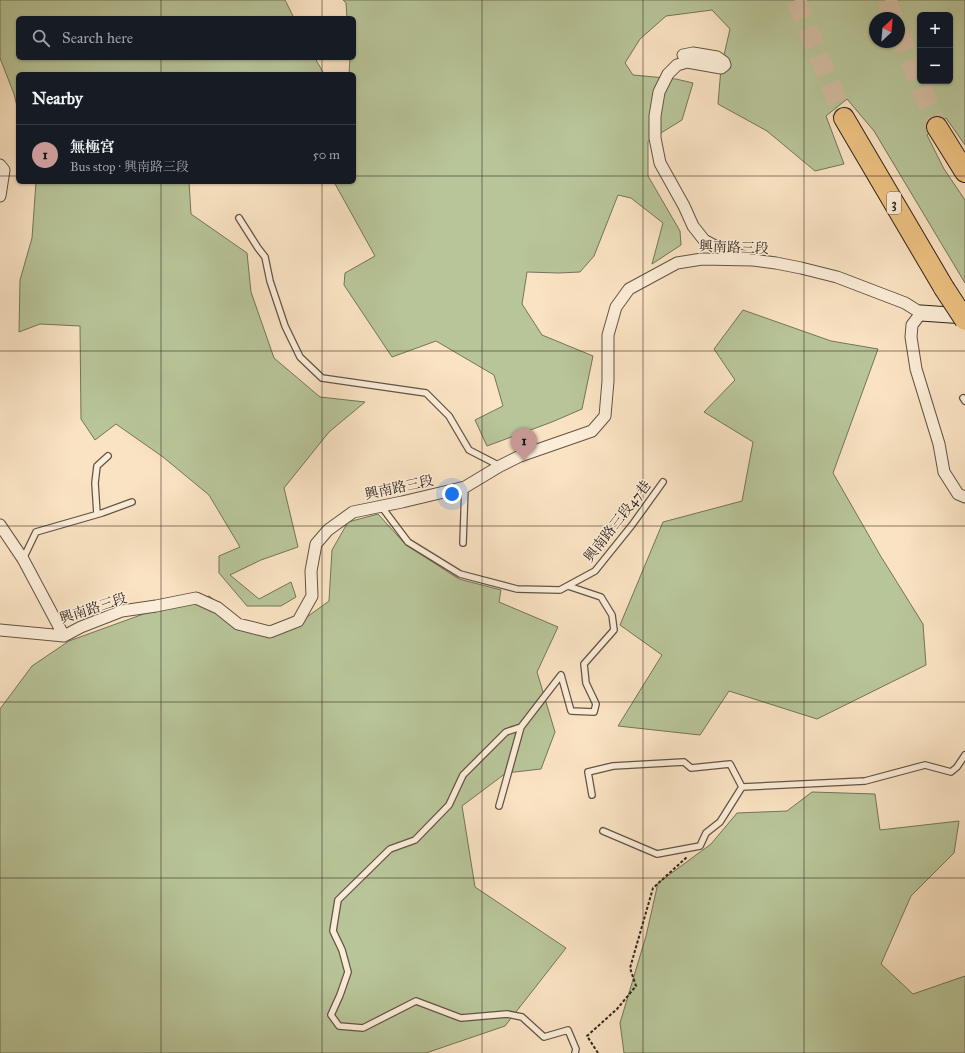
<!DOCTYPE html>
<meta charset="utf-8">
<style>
body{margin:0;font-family:"IM FELL Great Primer","Noto Serif TC",serif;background:#242831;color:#f1f3f6}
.controls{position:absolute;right:12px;top:12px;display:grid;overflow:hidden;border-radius:6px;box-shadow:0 1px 3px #0004}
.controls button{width:36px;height:36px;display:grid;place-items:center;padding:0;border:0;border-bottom:1px solid #363941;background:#171b24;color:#f1f3f6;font:20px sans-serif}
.compass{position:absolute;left:869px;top:12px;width:36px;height:36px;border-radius:50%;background:#171b24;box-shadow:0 1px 3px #0004;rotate:26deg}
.you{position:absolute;left:452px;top:494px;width:14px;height:14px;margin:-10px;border:3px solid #fff;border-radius:50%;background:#1a73e8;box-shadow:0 0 0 6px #1a73e833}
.badge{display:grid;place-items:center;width:26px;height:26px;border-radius:50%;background:#c59692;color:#111;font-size:13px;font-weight:700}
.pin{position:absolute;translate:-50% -33px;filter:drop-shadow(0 1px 2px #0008)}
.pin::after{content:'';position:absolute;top:21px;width:14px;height:12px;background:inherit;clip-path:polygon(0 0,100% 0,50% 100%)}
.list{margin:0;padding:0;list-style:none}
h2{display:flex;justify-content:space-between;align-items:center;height:52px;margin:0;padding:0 16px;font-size:17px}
h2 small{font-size:13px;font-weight:400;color:#9ea1a6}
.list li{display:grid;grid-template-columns:26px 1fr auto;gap:12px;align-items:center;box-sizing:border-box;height:60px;padding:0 16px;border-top:1px solid #363941}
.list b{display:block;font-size:15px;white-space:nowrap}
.list p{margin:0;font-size:13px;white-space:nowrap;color:#9ea1a6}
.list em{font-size:13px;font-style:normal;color:#9ea1a6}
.icon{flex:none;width:22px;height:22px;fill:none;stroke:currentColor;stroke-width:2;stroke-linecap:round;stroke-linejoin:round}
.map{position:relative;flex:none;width:965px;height:1053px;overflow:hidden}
.search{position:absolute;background:#171b24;box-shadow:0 1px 3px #0004;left:16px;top:16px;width:340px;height:44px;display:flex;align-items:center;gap:10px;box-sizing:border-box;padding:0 14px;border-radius:6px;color:#9ea1a6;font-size:15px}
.panel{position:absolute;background:#171b24;box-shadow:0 1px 3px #0004;left:16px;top:72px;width:340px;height:112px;border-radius:6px}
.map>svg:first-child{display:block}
.green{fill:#b8c599;stroke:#74745a;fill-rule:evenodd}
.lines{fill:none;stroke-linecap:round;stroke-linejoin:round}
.highway-tunnel{stroke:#d2bda2;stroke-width:20;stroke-dasharray:20 10;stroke-linecap:butt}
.lane-casing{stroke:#635346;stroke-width:8}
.street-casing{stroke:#635346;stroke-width:13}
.secondary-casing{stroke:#31231c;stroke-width:17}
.highway-casing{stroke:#31231c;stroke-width:22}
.path{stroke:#31231c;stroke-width:2;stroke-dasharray:3 2;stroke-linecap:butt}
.lane{stroke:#fcedd8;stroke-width:5.5}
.street{stroke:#fcedd8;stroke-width:11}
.secondary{stroke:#fcedd8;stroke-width:15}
.highway{stroke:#edc282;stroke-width:20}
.highway-bridge-casing{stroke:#31231c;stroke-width:22;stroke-linecap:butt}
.highway-bridge{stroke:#edc282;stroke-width:20}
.grid{fill:none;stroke:#31231c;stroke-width:1;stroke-opacity:0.55}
.labels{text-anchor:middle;stroke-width:3;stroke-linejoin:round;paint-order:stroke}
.shield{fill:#fcedd8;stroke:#6e6054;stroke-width:1}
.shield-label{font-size:13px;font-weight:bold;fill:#31231c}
.street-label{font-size:14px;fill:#31231c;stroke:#fcedd8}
</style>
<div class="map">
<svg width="965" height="1053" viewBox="0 0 965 1053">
<rect width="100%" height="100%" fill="#fae3c3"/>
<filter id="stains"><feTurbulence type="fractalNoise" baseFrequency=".005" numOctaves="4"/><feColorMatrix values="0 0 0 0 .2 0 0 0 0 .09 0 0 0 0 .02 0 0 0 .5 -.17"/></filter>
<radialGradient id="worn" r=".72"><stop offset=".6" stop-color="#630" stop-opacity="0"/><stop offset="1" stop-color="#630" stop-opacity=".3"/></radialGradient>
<path class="green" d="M0,0H285L294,18H18V58H315L324,74H18V110L14,94L0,58Z
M343,0H965V145L946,118L927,135L944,169L965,200V283L874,131L847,99L826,116L844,164L815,171L767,131L718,104L721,68L730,29L712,10L666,16L640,39L625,63L633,75L676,79L693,83L682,120L648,141V176L680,231L681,245L652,264L663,223L631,198L618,195L594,256L580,272L559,273L527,272L522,304L542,335L593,356L582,409L552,422L487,446L475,420L503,406L494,375L436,341L392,357L344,285L345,273L375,256L334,182H354V74H349L350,58H354V18H347L346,3ZM920,15H950V81H920ZM875,18H899V42H875Z
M36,182H189L191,214L247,253L251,292L274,358L320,397L365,402L329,432L284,488L298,547L261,560L230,575L259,599L291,582L296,597L281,606H247L219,573V556L240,547L209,495L163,457L116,424L95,440L81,419L80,326L40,324L19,332L20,280L32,238Z
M743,310L831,341L878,349L833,473L880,555L923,624L926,665L817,719L729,691L700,735L618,726L662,655L620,625L663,522L742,501L753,442L704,412L735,380L714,349Z
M378,514L406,545L459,579L501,590L499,602L558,627L537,672L555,732L541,769L506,773L462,806L475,887L566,948L505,1026L426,1053H0V709L32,666L69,641L149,612L209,596L246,623L289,630L329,601L332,550L348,522Z
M812,792L875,794L880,830L959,821L954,853L911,896L881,964L913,994L965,976V1053H624L620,1023L646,936L658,883L711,844L737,813L787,811Z"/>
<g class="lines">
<path class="highway-tunnel" d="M796,0L844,118
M886,0L894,18
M899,32L937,127"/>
<g class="lane-casing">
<path id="lane" d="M239,218L258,248L265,257L270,281L285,326L300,357L322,378L426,393L449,416L469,450L500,466
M963,398L965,401
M381,506L408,542L460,574L517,589L560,590L595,571L632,525L663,482
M97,514L95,483L97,466L108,456
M463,543L465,487
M23,559L36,532L102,513L132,502
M521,727L506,732L463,775L449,805L415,840L390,849L338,900L333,931L342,950L348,972L340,995L331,1015L339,1026L363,1028L416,1001L461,1018L507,1014L522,1017L544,1037L568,1030L576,1049L575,1053
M742,787L865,781L925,765L951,772L957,767L965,755
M592,795L588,772L613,766L684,762L691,768L730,764L742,787L720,822L706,833L700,846L657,854L603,831
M499,806L521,727L561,675L571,711L594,712L596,704L586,683L584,664L614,630L612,615L601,597L568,586"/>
</g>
<g class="street-casing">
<path id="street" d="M683,55L693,53L717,57L724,62L725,65L721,68L687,62L677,65L668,74L659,92L655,116V138L660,163L684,206L693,226L704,240L715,246L745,257
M0,165L4,170L0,196
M0,525L23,559L64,636
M0,630L64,636L81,627L122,611L156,606L196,598L218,608L238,624L270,632L298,621L312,596L311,571L316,544L328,530L353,512L402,502L465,487L500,466L520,456L592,431L605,416L608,381V335L616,307L629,289L677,263L702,259L753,260L776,263L801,268L837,277L905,303L921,313L912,325L911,337L916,369L939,444L944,472L958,494L965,497"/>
</g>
<g class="secondary-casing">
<path id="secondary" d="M921,313L965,316"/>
</g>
<g class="highway-casing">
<path id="highway" d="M844,118L944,288
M937,127L965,172"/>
</g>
<path class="path" d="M598,1053L587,1036L617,1009L636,986L630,968L653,888L687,857"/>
<use href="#lane" class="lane"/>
<use href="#street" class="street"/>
<use href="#secondary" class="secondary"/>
<use href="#highway" class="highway"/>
<g class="highway-bridge-casing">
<path id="highway-bridge" d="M944,288L965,320"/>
</g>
<use href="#highway-bridge" class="highway-bridge"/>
</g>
<path class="grid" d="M161,0V18M322,0V18M482,0V1053M643,0V1053M804,0V1053M161,58V74M322,58V74M0,176H18M354,176H965M161,182V1053M322,182V1053M0,351H965M0,526H965M0,702H965M0,878H965"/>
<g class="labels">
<rect class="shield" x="887" y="192" width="14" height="22" rx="3"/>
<g class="shield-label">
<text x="894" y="208">3</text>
</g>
<g class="street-label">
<text transform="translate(734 247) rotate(2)" y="5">興南路三段</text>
<text transform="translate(399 487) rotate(-12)" y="5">興南路三段</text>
<text transform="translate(617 521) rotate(-52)" y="5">興南路三段47巷</text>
<text transform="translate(93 608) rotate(-18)" y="5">興南路三段</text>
</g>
</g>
<rect width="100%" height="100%" filter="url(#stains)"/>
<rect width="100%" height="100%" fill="url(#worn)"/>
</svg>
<div class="controls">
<button>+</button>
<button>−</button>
</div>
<svg class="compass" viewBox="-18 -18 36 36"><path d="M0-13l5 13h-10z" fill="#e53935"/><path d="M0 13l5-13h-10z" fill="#9ea1a6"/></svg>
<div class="you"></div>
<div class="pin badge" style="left:524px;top:461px">1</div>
<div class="search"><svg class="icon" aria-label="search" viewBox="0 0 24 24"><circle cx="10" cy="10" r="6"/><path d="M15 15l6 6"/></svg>Search here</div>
<section class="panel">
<h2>Nearby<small></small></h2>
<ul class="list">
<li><span class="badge">1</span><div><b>無極宮</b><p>Bus stop · 興南路三段</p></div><em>50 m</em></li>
</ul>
</section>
</div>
